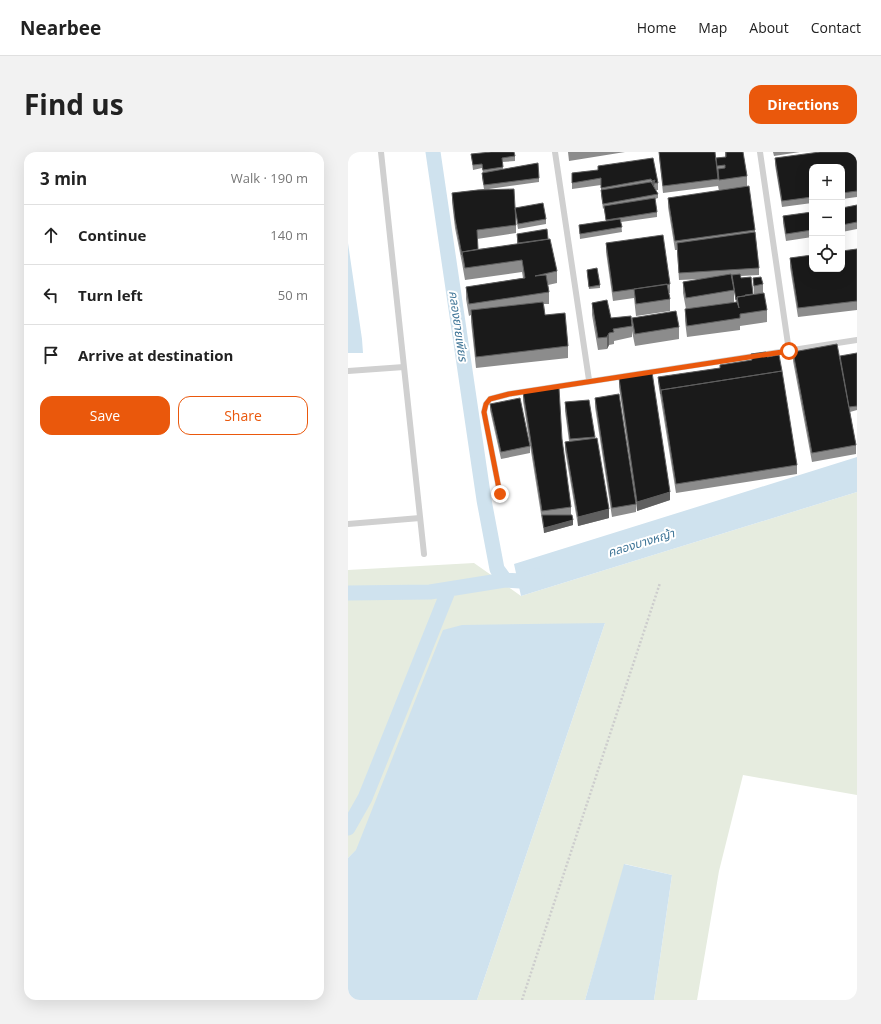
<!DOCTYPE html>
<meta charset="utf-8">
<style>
body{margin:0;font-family:"Open Sans","Noto Sans Thai",sans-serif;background:#f2f2f2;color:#222}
.controls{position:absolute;right:12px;top:12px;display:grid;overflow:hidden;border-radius:8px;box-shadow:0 4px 16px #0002}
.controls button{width:36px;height:36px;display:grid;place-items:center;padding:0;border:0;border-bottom:1px solid #e0e0e0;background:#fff;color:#222;font:20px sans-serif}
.stop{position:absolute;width:12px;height:12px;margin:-9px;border:3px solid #ea580c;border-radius:50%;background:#fff}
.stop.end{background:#ea580c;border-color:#fff;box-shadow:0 1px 4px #0008}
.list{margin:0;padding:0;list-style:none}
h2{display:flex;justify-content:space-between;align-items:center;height:52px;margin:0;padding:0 16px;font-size:17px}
h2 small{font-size:13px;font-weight:400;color:#767676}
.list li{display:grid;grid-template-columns:26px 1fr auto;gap:12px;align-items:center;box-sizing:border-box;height:60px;padding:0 16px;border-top:1px solid #e0e0e0}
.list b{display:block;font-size:15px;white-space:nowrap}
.list em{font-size:13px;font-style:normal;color:#767676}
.actions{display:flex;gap:8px;padding:12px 16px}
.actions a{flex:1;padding:9px 0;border:1px solid #ea580c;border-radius:12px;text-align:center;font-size:14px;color:#ea580c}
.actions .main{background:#ea580c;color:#fff}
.icon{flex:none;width:22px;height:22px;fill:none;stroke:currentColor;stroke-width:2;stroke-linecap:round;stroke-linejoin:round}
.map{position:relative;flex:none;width:509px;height:848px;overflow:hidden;border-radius:12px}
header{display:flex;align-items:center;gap:24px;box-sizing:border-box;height:56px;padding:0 20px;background:#fff;border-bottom:1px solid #e0e0e0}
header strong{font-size:19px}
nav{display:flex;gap:22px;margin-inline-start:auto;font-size:14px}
.intro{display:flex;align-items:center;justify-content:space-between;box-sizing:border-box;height:96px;padding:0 24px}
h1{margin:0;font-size:28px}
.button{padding:10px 18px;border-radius:12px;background:#ea580c;color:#fff;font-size:14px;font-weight:700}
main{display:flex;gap:24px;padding:0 24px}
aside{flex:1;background:#fff;border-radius:12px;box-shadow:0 4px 16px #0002}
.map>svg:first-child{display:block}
.green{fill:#e6ecdf}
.water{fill:#cfe2ee}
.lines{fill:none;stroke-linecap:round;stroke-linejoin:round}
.canal{stroke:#cfe2ee;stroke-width:15}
.path{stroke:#cdcdcd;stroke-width:2.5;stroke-dasharray:2 2;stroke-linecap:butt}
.service{stroke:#d0d0d0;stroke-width:6}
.wall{fill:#8c8c8c;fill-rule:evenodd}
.shaded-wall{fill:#5f5f5f}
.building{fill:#1a1a1a;stroke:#5f5f5f}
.route{stroke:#ea580c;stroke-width:5}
.labels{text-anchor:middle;stroke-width:4;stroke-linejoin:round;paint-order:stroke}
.water-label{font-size:12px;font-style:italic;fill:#3f7597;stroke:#fff}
</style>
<header>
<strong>Nearbee</strong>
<nav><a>Home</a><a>Map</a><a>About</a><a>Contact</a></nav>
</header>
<div class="intro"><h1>Find us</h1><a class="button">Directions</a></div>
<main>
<aside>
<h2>3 min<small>Walk · 190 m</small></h2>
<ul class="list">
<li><svg class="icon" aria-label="ahead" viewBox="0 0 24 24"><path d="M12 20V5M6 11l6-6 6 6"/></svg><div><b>Continue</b></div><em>140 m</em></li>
<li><svg class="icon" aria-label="left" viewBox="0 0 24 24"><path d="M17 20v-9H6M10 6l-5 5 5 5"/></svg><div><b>Turn left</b></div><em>50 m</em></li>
<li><svg class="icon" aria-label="arrive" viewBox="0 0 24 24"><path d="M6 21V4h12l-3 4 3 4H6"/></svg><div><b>Arrive at destination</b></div></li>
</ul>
<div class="actions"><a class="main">Save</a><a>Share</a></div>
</aside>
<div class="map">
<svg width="509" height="848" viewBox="0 0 509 848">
<rect width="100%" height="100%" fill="#fff"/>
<path class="green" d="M509,340V643L395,623L371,719L349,848H306L324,723L277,712L237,848H129L257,471L0,706V418L126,411L173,444Z"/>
<path class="water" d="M0,91L14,187L15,201H0Z
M509,305V340L173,444L166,412Z
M257,471L129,848H0V706L8,698L95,478L114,473Z
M276,712L324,723L306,848H237Z"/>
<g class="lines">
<path class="canal" d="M85,0L136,348L149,417L157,428L172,429L189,424
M0,441L82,440L157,428
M0,676L17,646L101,437"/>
<path class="path" d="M174,848L312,431"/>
<path class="service" d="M33,0L76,402
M207,0L241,228
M412,0L441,199
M0,219L56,215
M152,342L136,260L138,252L142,247L161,242L509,188
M0,372L72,366"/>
</g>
<path class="wall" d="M220,0H277L221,9Z
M311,0L368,12V6L377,5V0H395L399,24V35L407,78L411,116V123L393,124V126L403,125L405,142H406L405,126L415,132V141L419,158V170L392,174V178L339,185L337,169V157H338L335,141V130L354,127L331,128L329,98H327L320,55V46L371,39L370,34L315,41L311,5ZM383,124H384L388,150H386V138Z
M425,0H452L426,4Z
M509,0V45L494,47V15H464V51L434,55L427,13V6Z
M123,2L167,4V9L154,10L155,17L191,26V30L141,37L167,56L198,67V72L170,77L168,65V81L129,87L130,97L169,92V82L200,87L209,119V131L200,133L201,140V152H196L197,163L220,194V206L128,216L123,170V163L121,164L118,147V135L175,126L174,120L117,128L114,111L107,76L104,50V41L136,37L134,26V21H135L134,16L125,18Z
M305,6L310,31V38H308L310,42V46L307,47L309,60V65L273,70L274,80L232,87L231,73L258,69L256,56L255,57L253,43V33L224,37V21L250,18Z
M509,53V77L494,80V56Z
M464,60V85L438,89L435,71V64Z
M258,91L322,132V141H321L322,147V159L288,164L286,146L265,149L258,100Z
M509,97V158L450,165L442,115V106Z
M239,120L252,133V136L241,137Z
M244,151L263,166L284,172V166L331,175V187L287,194L284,179V185L266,189V192L261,193L259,197L250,198L244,163Z
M445,200L492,207L509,201V258L502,260L508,293V302L464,310L445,209Z
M403,202L449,313V322L328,341L310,230V225L372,216V213L404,208Z
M271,226L322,348L289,359L271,235Z
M175,240L214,287L223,355V363L225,373L196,381L175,249Z
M247,246L288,352V360L264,365L247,255Z
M217,250L247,285L261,366L230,374L217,298V290L221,289L217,259Z
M142,252L182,294V301L153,307L142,258Z"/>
<path class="shaded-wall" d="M307,28L306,35L304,36V29Z
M261,181V193L259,197V185Z
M322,340V348L289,359V350Z
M261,357V366L230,374V365Z
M225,368V373L196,381V376Z"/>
<path class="building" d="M143,0H166L167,4L154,6L155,15L135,18L134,12L125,13L123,2Z
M311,0H367L370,27L315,34Z
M378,0H395L399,24L371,28L370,17L377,16V13L369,14L368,6L378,5Z
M472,0H509V39L494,41V15H464V45L434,49L427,6Z
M305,6L310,31H306L307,28L304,29L303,27L253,36V26L224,31V21L250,18V14Z
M190,11L191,26L136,33L134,21Z
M303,30L310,42L255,52L253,38Z
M401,34L407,78L327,89L320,46Z
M166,37L168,73L129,78L130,97L114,100V103L107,67L104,41L130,38Z
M307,46L309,60L258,68L256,54Z
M195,51L198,67L170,72L167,56Z
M509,53V70L494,73V56Z
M464,60V78L438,82L435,64Z
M272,67L274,75L232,82L231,73Z
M199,77L200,87L170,91L169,82Z
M407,80L411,116L331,121L329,91Z
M315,83L322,132L265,140L258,91Z
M202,87L209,119L187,124L198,123L201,140L121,152L118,135L177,126L174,108L117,116L114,100Z
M509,97V149L450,156L442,106L464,103V117H494V99Z
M249,116L252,133L241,135L239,118Z
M383,122L386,138L338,146L335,130Z
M392,122L393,126L403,125L405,142L397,143V144L389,145V147L388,148L384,123Z
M413,125L415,132L406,134L405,126Z
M319,132L322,147L288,152L286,137Z
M416,141L419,158L392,162V166L339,174L337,157L389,150L391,156L389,145Z
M259,148L263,166L283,164L284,174L265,177L266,180L261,181L259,185L250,186L244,151Z
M195,150L197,163L217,161L220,194L128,205L123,158Z
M328,159L331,175L287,182L284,166Z
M489,192L508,293L464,301L445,200Z
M418,200L419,205L431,203L434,219L313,238V242L310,225L372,216V213L404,208L403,202Z
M509,201V254L501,255L492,204Z
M434,219L449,313L328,332L313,238Z
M304,220L322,340L289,350L271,226Z
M211,236L214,287L223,355L194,359L175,240Z
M271,242L288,352L264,356L247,246Z
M172,246L182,294L153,300L142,252Z
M241,248L247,285L222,287L217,250Z
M249,286L261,357L230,365L217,290Z
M194,363H224L225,368L196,376Z"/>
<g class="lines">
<path class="route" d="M152,342L136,260L138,252L142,247L161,242L441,199"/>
</g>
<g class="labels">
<g class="water-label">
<text transform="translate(110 174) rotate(82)" y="4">คลองยายเพียร</text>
<text transform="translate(293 391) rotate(-17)" y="4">คลองบางหญ้า</text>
</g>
</g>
</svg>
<div class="controls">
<button>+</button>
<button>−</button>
<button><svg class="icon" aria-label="locate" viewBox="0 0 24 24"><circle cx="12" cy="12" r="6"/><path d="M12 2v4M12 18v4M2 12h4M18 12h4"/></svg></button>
</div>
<div class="stop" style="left:441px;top:199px"></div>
<div class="stop end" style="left:152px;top:342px"></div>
</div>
</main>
